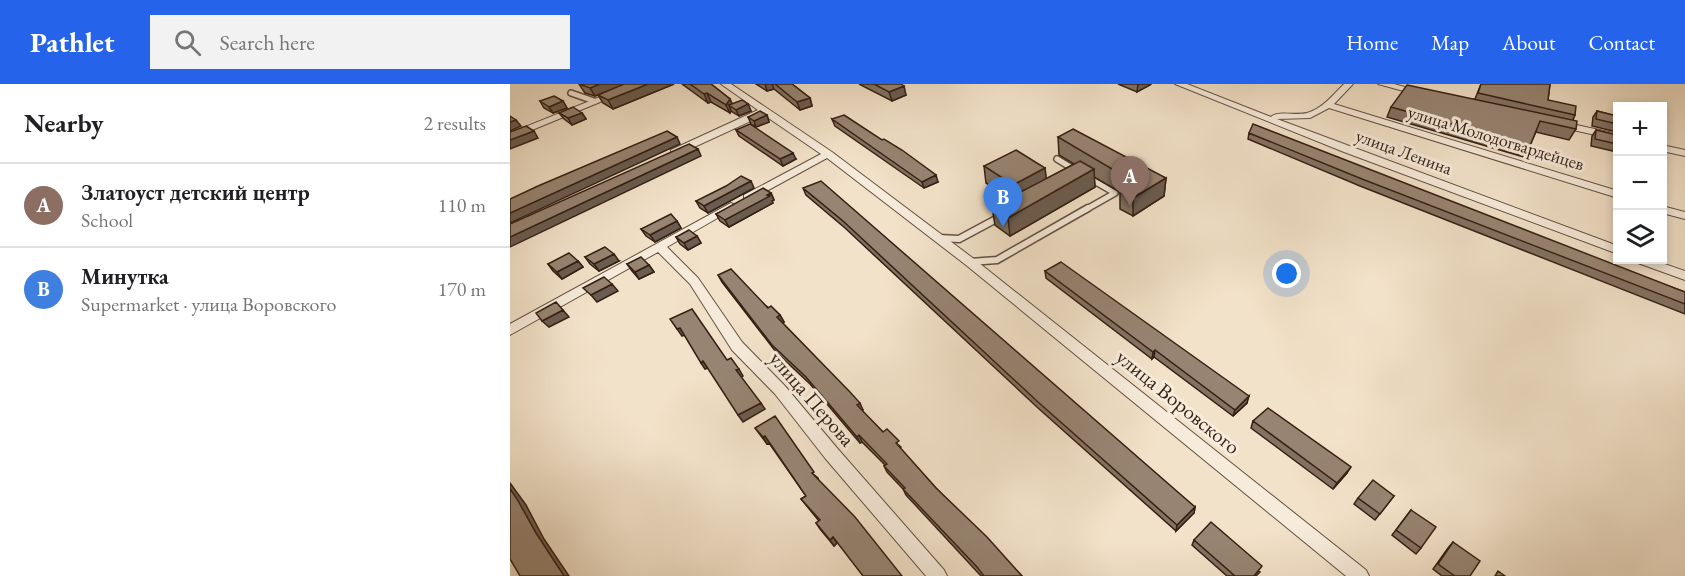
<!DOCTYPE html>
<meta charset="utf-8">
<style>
body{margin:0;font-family:"EB Garamond",serif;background:#f2f2f2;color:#202124}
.controls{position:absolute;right:18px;top:18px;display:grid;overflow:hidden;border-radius:0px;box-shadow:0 3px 9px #0003}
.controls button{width:54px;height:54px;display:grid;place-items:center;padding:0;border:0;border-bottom:2px solid #e0e0e0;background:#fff;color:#202124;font:30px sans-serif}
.you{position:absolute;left:777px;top:190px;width:21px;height:21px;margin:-15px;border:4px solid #fff;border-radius:50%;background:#1a73e8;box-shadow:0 0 0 9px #1a73e833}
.badge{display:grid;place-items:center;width:39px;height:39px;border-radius:50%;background:#2563eb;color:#fff;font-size:20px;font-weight:700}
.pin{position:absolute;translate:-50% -50px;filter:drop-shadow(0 2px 3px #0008)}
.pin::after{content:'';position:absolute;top:32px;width:21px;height:18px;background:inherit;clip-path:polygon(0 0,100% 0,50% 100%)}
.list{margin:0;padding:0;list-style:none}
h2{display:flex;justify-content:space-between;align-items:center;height:78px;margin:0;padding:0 24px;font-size:26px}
h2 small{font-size:20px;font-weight:400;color:#757577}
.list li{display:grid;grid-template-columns:39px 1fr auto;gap:18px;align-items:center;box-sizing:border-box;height:84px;padding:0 24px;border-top:2px solid #e0e0e0}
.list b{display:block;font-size:22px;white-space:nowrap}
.list p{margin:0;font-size:20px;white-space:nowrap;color:#757577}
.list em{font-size:20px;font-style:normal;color:#757577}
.icon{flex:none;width:33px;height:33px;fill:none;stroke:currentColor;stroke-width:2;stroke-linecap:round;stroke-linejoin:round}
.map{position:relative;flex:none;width:1175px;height:492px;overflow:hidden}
header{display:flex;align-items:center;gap:36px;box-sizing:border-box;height:84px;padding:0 30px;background:#2563eb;color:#fff}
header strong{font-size:28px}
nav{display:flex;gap:33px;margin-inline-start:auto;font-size:21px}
.search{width:420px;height:54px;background:#f2f2f2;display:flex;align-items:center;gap:15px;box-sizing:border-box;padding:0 21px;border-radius:0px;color:#757577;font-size:22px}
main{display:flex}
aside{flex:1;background:#fff}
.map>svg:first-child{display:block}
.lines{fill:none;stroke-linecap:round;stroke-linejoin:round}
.service-far1-casing{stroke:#645040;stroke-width:8}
.service-casing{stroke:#645040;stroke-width:9}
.minor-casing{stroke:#645040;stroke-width:2}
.service-far1{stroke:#f7ecdc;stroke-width:5}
.service{stroke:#f7ecdc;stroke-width:6}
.minor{fill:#f7ecdc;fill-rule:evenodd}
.wall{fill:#827262;stroke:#351f13;stroke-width:1.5}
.shaded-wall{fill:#6a5c50;stroke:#351f13;stroke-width:1.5}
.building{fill:#978472;stroke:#351f13;stroke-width:1.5}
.labels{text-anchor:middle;stroke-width:6;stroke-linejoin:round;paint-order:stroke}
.far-street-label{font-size:18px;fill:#351f13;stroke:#f7ecdc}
.street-label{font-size:21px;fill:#351f13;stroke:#f7ecdc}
</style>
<header>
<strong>Pathlet</strong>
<div class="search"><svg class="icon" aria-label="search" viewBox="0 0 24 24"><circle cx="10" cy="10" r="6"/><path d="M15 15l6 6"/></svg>Search here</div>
<nav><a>Home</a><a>Map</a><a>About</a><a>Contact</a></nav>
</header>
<main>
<aside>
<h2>Nearby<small>2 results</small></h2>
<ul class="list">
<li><span class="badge" style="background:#8d6e63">A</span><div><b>Златоуст детский центр</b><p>School</p></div><em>110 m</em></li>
<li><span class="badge" style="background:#3f7fe0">B</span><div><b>Минутка</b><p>Supermarket · улица Воровского</p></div><em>170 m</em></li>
</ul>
</aside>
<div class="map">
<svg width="1175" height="492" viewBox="0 0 1175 492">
<rect width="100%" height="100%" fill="#f2e2c9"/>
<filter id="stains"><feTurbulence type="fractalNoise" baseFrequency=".00333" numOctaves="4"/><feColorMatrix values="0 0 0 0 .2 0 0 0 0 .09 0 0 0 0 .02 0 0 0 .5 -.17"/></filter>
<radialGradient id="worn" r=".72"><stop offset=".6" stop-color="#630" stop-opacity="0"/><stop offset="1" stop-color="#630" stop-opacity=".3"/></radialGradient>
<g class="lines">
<g class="service-far1-casing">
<path id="service-far1" d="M61,9L84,17
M547,75L565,86
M575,126L605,109L579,94"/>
</g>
<g class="service-casing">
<path id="service" d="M429,154L449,155L490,133
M460,178L487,176L578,124"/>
</g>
<g class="minor-casing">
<path id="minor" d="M122,0H134L0,55V49Z
M211,0H221L322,68L464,175L856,486L859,492H836L456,181L317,74L242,115H234V111L311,70L254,31L169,70H161V66L248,26Z
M665,0H677L761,33C767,26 786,32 797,29C812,25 823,11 834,0H843L824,20L1108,107V114L819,24L800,34L767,35L1108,162V170L834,68Z
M868,0H884L916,9L912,12Z
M1048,37L1108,50V56L1045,42L1043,40Z
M1152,61L1175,66V72L1152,67Z
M221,119L227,122L225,124L157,163L188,194L232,258L275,302L327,364L434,486L437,492H416L315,374L265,310L222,266L180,200L148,168L0,251V240Z
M1152,122L1175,128V135L1152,129Z
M1126,176H1143L1175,187V196L1128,179Z"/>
</g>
<use href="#service-far1" class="service-far1"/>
<use href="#service" class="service"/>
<use href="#minor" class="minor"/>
</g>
<path class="wall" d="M69,0H164L103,25L93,19L88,11L85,12L75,9Z
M172,0H201L220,15L222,20H238L241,27L229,32L221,27L220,29L201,18L198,19Z
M246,0H282L300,14L302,22L290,26L264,5L257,7Z
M349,0H391L396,11L382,17Z
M608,0H641L640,1L627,8Z
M971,0H1040L1038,16L1065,31L1063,36L1066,45L1059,56L1026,48L1014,73L877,33L881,23L965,15Z
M30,17H53L57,24L43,29L34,24Z
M1087,27L1107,32V48L1082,42L1083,33Z
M49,29H72L76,35L62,41L54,35Z
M257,31L259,38L246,43L241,40L238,33Z
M322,35L428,98L414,104L325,42Z
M226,46L286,75L273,82L229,52Z
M1086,46L1107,51V68L1081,62L1082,52Z
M739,49L1175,208V230L850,102L738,55Z
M548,53L656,94L654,112L623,132L610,125V108L584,93L585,103L500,152L485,141L482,123L499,114L476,99L474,82L535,84L536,95L564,80L549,71Z
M244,104L198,129L190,124L186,117Z
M293,104L685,423L684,429L666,447L528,324L335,144L296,111Z
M261,109L264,116L262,117L263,119L219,143L210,137L206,130Z
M167,137L171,144L145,158L136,152L131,145Z
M187,152L191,159L178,166L170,160L166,153Z
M75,173L109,177L89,187L80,180Z
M68,177L73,183L52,195L43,187L38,180Z
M117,180L139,181L144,188L129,195L122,187Z
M535,187L737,319L723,332L644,273L642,275L536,194Z
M208,191L270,231L274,238L272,239L353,326L352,327L373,348L391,363L390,364L426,404L512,492H471L396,411L393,405L377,388L374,382L375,381L352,358L350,359L300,300L266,268L212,198Z
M743,337L837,389L823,405L741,344Z
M245,344L308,394L327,459L324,462L310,445L306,439L309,437L291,415L296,412L259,359L257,360Z
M884,412L865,436L844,420L848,414Z
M901,426L911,464L906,470L882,451Z
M684,456L750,488L746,492H717L682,461Z
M943,458L960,492H932L923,485L938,464Z"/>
<path class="shaded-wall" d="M90,0H116L85,12L80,4Z
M138,0H164L103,25L98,16Z
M255,0H262L264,5L257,7Z
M628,0H641L640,1L627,8Z
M394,2L396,11L382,17L379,8Z
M197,9L201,18L198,19L194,10Z
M300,14L302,22L290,26L287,18Z
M220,15L224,24L219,21L221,27L220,29L216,21Z
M53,17L57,24L43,29L39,23Z
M238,20L241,27L229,32L226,26Z
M72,29L76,35L62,41L58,34Z
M257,31L259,38L246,43L244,37Z
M6,36L11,42L0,47V38Z
M24,47L28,54L0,65V56Z
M167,53L170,60L0,139V129Z
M188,65L191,72L0,163V153Z
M283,69L286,75L273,82L270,75Z
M535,84L537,102L505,119L503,101Z
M584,85L585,103L500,152L498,134Z
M426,91L428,98L414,104L412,98Z
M656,94L654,112L623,132V114Z
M241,97L244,104L198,129L194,122Z
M261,109L264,116L262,117L263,119L219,143L215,136Z
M167,137L171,144L145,158L140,151Z
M187,152L191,159L178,166L174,159Z
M104,170L109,177L89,187L84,180Z
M68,177L73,183L52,195L47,188Z
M139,181L144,188L129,195L125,188Z
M102,200L108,207L87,218L81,211Z
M53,226L59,233L39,243L32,237Z
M270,231L274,238L270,240L267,233Z
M170,244L175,251L172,252L167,245Z
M645,266L644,273L642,275L643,268Z
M193,277L198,284L195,285L191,279Z
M229,285L233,292L231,293L226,286Z
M739,312L737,319L723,332L725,326Z
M251,319L255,325L233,338L228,331Z
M350,319L353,326L350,328L347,321Z
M349,351L352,358L350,359L347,353Z
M255,352L259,359L257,360L253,353Z
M841,383L837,389L823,405L827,399Z
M0,399L16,421L34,455L59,492H54L26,449L0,405Z
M685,423L684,429L666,447L667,441Z
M323,453L327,459L324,462L320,456Z"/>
<path class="building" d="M69,0H90L80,4Z
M114,0H138L98,16L88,11Z
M180,0H201L220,15L216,21L197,9L194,10Z
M265,0H282L300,14L287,18Z
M364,0H391L394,2L379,8Z
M971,0H1040L1038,16L1066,22L1065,31L968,9Z
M897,1L1067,37L1066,45L1030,37L1020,62L881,23Z
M44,12L53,17L39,23L30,17Z
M232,16L238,20L226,26L219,21Z
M63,23L72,29L58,34L49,29Z
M250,27L257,31L244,37L238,33Z
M1087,27L1107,32V40L1086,35Z
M334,31L372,56L374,55L392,66L426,91L412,98L322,35Z
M0,32L6,36L0,38Z
M240,40L283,69L270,75L226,46Z
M743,40L1175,208V220L852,95L739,49Z
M16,42L24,47L0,56V48Z
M563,45L656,94L623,114L610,107L624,98L548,53Z
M1086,46L1107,51V60L1085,55Z
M157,47L167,53L0,129V115L28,102Z
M179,60L188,65L0,153V140Z
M506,66L535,84L503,101L474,82Z
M570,77L584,85L498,134L482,123Z
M231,92L241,97L194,122L186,117L216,102Z
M311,97L685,423L667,441L528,318L333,137L293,104Z
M253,104L261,109L257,111L260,112L215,136L206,130Z
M161,130L167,137L140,151L131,145Z
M179,146L187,152L174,159L166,153Z
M95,163L104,170L84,180L75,173Z
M59,169L68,177L47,188L38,180Z
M131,173L139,181L125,188L117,180Z
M551,178L739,312L725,326L645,266L643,268L535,187Z
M221,185L258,224L261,222L270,231L267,233L340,308L350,319L347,321L373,348L377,345L389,357L386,359L426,404L477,453L512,492H474L467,483L393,405L395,404L374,382L377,380L349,351L347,353L296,293L262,261L208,191Z
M94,193L102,200L81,211L73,204Z
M46,218L53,226L32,237L26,229Z
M182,225L217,276L221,274L229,285L226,286L251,319L228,331L193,277L191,279L170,244L167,245L160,235Z
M758,324L841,383L827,399L743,337Z
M265,332L304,388L302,389L345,433L392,492H353L323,453L320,456L306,439L310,436L291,415L296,412L255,352L253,353L245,344Z
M863,396L884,412L870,430L848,414Z
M0,405L7,415L26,449L54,492H10L0,475Z
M901,426L926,443L911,464L886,446Z
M701,438L752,482L744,492H725L684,456Z
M943,458L970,477L960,492H945L928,480Z
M988,487L995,492H985Z"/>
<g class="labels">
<g class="far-street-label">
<text transform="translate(986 54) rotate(17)" y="6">улица Молодогвардейцев</text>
<text transform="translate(894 68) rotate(20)" y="6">улица Ленина</text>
</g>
<g class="street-label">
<text transform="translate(302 315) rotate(49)" y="7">улица Перова</text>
<text transform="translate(668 318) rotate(39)" y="7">улица Воровского</text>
</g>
</g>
<rect width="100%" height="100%" filter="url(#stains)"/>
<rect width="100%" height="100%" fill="url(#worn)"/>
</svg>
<div class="controls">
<button>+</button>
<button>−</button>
<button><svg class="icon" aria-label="layers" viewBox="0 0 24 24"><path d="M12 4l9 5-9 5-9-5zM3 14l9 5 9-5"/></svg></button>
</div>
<div class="you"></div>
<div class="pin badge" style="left:620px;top:122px;background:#8d6e63">A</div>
<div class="pin badge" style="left:493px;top:143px;background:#3f7fe0">B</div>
</div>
</main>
